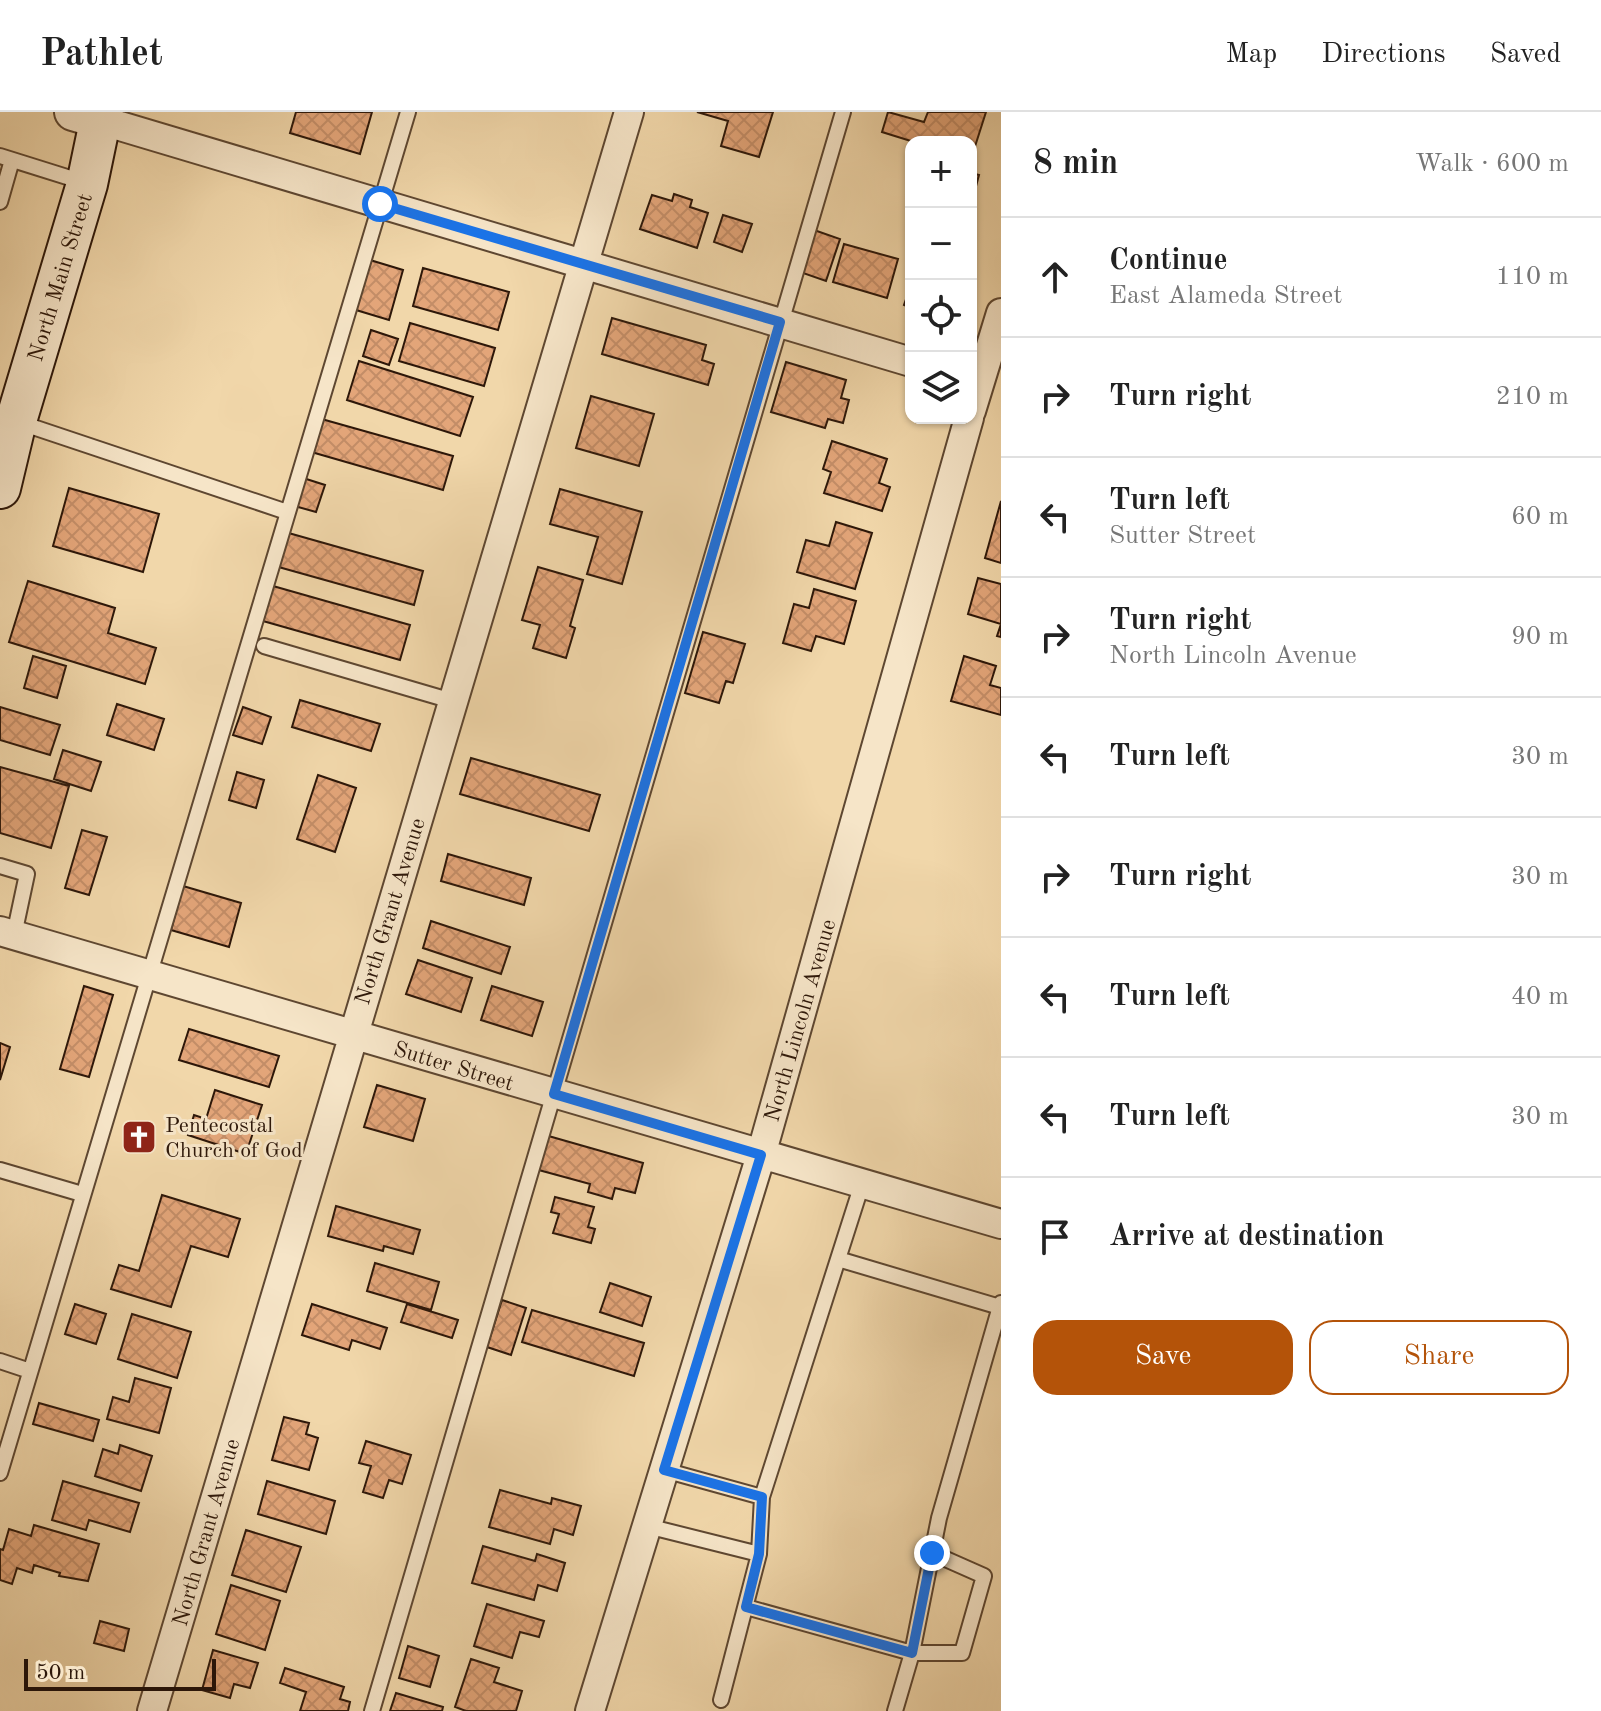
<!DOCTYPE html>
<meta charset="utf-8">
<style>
body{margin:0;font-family:"Old Standard TT",serif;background:#f2f2f2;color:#222}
.controls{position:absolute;right:24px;top:24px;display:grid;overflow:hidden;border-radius:16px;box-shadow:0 2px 6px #0004}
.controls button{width:72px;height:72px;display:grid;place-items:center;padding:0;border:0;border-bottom:2px solid #e0e0e0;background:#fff;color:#222;font:40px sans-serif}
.scale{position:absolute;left:24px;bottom:20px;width:192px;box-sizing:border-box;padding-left:8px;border:4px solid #2d1709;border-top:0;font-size:22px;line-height:28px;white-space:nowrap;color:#2d1709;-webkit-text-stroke:6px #f6e5c8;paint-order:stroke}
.stop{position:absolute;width:24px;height:24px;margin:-18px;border:6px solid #1a73e8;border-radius:50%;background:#fff}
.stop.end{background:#1a73e8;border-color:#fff;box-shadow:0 2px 8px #0008}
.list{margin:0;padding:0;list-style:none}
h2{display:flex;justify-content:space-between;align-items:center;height:104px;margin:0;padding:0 32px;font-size:34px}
h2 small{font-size:26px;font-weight:400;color:#767676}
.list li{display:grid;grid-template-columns:52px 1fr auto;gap:24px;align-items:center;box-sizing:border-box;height:120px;padding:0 32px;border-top:2px solid #e0e0e0}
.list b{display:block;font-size:30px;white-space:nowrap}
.list p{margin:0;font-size:26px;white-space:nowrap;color:#767676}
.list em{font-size:26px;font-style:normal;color:#767676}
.actions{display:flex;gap:16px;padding:24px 32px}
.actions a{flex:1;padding:18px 0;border:2px solid #b45309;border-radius:24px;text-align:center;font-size:28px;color:#b45309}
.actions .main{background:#b45309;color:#fff}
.icon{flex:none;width:44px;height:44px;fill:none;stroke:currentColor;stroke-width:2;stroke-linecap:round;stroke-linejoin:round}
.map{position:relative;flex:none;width:1001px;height:1599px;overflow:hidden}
header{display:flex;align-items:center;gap:48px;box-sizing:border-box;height:112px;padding:0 40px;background:#fff;border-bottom:2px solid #e0e0e0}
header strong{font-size:38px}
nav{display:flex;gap:44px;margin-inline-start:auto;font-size:28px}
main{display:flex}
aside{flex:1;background:#fff}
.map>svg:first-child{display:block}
.building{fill:url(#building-cross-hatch);stroke:#2d1709;stroke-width:2}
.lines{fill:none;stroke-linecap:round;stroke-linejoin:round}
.service-casing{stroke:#5e4731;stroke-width:18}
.minor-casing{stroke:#5e4731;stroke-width:32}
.tertiary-casing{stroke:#5e4731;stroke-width:40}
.secondary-casing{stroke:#2d1709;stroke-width:44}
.service{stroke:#f6e5c8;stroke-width:14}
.minor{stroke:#f6e5c8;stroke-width:28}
.tertiary{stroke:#f6e5c8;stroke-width:36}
.secondary{stroke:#f6e5c8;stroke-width:40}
.route{stroke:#1a73e8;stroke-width:10}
.labels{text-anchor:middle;stroke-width:6;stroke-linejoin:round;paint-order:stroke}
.street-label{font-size:22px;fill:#2d1709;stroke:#f6e5c8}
.poi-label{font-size:22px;fill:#2d1709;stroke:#f6e5c8;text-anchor:start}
</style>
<header>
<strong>Pathlet</strong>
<nav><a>Map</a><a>Directions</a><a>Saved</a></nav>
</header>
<main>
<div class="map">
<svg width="1001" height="1599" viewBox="0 0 1001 1599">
<defs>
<pattern id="building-cross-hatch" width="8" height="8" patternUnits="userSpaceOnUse" patternTransform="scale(2)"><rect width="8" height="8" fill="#e3a579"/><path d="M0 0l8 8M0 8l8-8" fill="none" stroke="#c38d67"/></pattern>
</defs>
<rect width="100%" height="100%" fill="#f1d7aa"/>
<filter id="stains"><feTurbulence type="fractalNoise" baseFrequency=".0025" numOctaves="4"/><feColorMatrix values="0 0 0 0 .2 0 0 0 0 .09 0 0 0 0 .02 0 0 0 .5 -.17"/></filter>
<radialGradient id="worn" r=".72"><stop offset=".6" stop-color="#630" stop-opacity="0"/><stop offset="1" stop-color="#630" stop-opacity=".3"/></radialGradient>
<path class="building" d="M296,0H372L360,42L290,21Z
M697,0H773L759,45L721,34L728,9Z
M888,0L924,10L928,0H986L971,47V30H914L882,20Z
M971,61L979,63L971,93Z
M674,82L692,88L690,95L708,101L697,136L640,117L652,83L672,89Z
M723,103L752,112L742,140L714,130Z
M814,118L840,127L826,169L800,160Z
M844,132L898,147L887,186L833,170Z
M370,148L403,158L389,208L356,198Z
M423,156L509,180L498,218L413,194Z
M911,173V196L904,193Z
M612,206L706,233L702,248L714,252L708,273L602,242Z
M410,211L495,236L484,274L399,249Z
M371,218L398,227L389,253L363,244Z
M359,249L473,285L460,324L347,288Z
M786,250L846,268L841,286L849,288L843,311L828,307L825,316L771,300Z
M591,284L654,302L639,354L576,336Z
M318,306L453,344L443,378L308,339Z
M832,329L887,347L879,371L890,375L882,399L824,381L831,360L823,357Z
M300,365L325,373L316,400L291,393Z
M69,376L159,402L143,460L53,434Z
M560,377L642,400L622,472L587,462L598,425L550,412Z
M1001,389V451L985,446Z
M836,410L872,421L855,477L797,460L806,428L829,434Z
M285,420L423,459L414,493L275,454Z
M538,455L583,468L570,514L575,516L566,546L533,536L540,513L522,508Z
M978,466L1001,472V525L997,524L1001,512L968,502Z
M28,469L115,496L108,521L156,536L145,572L9,530Z
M273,474L410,513L400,548L263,509Z
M814,477L856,489L844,532L816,524L811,539L783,531L794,492L809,496Z
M703,520L745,532L733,571L726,569L719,591L685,581Z
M33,544L66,554L57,586L24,576Z
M964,544L996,554L990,573L1001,576V603L951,589Z
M300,588L380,612L371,639L292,615Z
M117,592L164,607L154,638L107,623Z
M0,595L60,613L50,643L0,628Z
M243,595L271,605L262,632L233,623Z
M63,638L101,650L91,679L54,667Z
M471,646L600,683L589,719L460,682Z
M0,655L69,674L51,736L0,721Z
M237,660L264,668L256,696L229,688Z
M318,663L356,676L335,740L297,727Z
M82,718L107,725L89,783L65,776Z
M448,742L531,766L524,793L441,769Z
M183,774L241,791L229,835L171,818Z
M431,809L510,835L501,862L423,836Z
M418,848L472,866L461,900L406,882Z
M84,874L113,883L89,965L60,957Z
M492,874L543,890L532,924L481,908Z
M189,917L279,944L269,975L179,948Z
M0,931L10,935L0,968Z
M377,973L425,987L413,1029L364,1015Z
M215,978L262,993L246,1042L188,1023L194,1003L206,1007Z
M545,1023L643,1051L635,1081L615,1076L612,1087L588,1080L590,1072L535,1057Z
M162,1083L240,1107L228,1145L191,1134L171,1195L111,1177L119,1153L139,1159Z
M555,1085L594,1095L588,1115L595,1117L591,1131L553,1121L559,1102L551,1100Z
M336,1094L420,1118L413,1142L384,1134L383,1139L328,1124Z
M375,1151L439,1170L431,1198L367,1179Z
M610,1171L651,1185L642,1214L600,1200Z
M502,1188L526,1196L511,1243L487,1235Z
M75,1192L106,1202L96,1232L65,1222Z
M312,1192L387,1216L380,1237L352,1228L349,1238L302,1223Z
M407,1192L458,1208L452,1226L401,1210Z
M532,1198L644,1231L634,1264L522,1230Z
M132,1202L191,1220L177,1266L118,1247Z
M135,1266L171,1276L159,1321L107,1307L113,1285L129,1290Z
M39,1291L99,1308L93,1329L33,1312Z
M284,1305L309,1311L306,1322L318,1326L309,1358L272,1348Z
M366,1329L411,1343L402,1372L389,1368L383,1386L363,1380L371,1354L359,1351Z
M120,1333L152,1344L141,1379L95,1364L103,1337L118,1342Z
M63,1369L139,1391L130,1420L89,1408L86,1418L52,1408Z
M267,1369L335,1389L326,1422L258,1402Z
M500,1378L551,1392L552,1386L581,1394L573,1423L554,1417L550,1432L489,1415Z
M34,1413L99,1432L88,1469L59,1464L60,1461L34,1453L32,1461L17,1456L12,1472L0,1468V1437L3,1438L9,1417L31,1424Z
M246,1418L301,1435L286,1480L232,1463Z
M483,1434L535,1449L537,1442L565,1451L557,1479L538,1473L534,1488L472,1471Z
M231,1473L280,1489L265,1538L216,1522Z
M487,1492L544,1509L539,1525L520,1520L512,1546L474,1534Z
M100,1509L129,1517L124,1539L94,1531Z
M408,1534L439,1544L430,1575L399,1566Z
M213,1538L258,1551L250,1576L234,1572L230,1586L202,1578Z
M471,1547L499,1556L494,1570L522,1579L516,1599H466L455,1595Z
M285,1556L344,1575L340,1587L350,1590L348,1599H300L306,1580L280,1571Z
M396,1581L443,1595L442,1599H390Z"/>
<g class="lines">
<g class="service-casing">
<path id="service" d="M0,44L83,70
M0,90L12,48
M18,310L287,400
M264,534L452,589
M0,754L27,762L14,823
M0,1058L82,1082
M838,1147L1000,1195
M0,1249L30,1259
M664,1358L762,1385L862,1072
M0,1361L408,0
M647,1414L759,1442L762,1385
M932,1441L984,1464L962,1541H912L939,1406L1001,1191
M746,1495L912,1541L895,1599
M721,1588L759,1442
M372,1599L843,0"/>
</g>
<g class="minor-casing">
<path id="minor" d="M100,8L911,250
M971,299L1001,201
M0,819L1001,1112
M152,1599L629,0
M590,1599L761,1043L969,306"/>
</g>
<g class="tertiary-casing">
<path id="tertiary" d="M73,0L100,8"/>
</g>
<g class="secondary-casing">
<path id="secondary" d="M0,376L16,309L87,72L102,0"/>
</g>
<use href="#service" class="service"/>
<use href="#minor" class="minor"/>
<use href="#tertiary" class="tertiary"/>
<use href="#secondary" class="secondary"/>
</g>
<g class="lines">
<path class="route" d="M380,92L780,210L554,982L761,1043L664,1358L762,1385L759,1442L746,1495L912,1541L932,1441"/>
</g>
<defs>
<g id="church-square" transform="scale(1.8)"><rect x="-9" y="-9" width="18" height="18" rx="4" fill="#8f2418" stroke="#f6e5c8"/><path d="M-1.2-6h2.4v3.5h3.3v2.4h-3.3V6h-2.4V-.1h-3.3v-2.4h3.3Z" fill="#fff"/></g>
</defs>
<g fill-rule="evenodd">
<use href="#church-square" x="139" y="1025"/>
</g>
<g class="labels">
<g class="street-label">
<text transform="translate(59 165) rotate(-73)" y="8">North Main Street</text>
<text transform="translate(389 799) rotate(-73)" y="8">North Grant Avenue</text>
<text transform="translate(799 908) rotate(-74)" y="8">North Lincoln Avenue</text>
<text transform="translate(454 953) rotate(17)" y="8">Sutter Street</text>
<text transform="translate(205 1420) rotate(-74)" y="8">North Grant Avenue</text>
</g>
<g class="poi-label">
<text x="165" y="1020">Pentecostal<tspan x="165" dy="25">Church of God</tspan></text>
</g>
</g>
<rect width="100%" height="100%" filter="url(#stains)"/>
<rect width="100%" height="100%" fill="url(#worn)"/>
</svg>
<div class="controls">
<button>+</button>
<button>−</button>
<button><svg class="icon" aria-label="locate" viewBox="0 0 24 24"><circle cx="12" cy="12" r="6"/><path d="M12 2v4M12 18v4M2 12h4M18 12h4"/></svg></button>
<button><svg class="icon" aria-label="layers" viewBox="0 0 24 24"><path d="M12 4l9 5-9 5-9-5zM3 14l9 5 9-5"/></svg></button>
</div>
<div class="scale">50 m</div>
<div class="stop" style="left:380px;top:92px"></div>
<div class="stop end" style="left:932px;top:1441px"></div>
</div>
<aside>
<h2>8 min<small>Walk · 600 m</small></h2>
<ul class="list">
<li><svg class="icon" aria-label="ahead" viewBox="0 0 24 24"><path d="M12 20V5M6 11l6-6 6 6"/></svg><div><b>Continue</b><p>East Alameda Street</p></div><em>110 m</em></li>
<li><svg class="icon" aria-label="right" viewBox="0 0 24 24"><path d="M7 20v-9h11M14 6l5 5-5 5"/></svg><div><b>Turn right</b></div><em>210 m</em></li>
<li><svg class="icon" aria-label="left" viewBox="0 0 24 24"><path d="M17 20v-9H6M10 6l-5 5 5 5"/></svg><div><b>Turn left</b><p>Sutter Street</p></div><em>60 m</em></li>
<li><svg class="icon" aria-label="right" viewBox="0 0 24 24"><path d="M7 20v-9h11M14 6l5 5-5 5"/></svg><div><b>Turn right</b><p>North Lincoln Avenue</p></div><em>90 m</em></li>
<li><svg class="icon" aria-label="left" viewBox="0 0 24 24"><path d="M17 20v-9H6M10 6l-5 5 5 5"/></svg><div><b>Turn left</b></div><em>30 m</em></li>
<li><svg class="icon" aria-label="right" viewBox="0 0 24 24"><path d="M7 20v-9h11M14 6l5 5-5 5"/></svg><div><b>Turn right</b></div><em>30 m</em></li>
<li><svg class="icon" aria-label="left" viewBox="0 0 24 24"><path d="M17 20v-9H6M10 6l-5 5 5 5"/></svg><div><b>Turn left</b></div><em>40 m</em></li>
<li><svg class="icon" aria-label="left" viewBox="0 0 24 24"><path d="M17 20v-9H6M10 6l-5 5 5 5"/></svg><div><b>Turn left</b></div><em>30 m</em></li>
<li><svg class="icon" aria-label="arrive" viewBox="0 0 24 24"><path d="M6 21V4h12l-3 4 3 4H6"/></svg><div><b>Arrive at destination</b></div></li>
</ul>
<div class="actions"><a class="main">Save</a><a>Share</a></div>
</aside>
</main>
